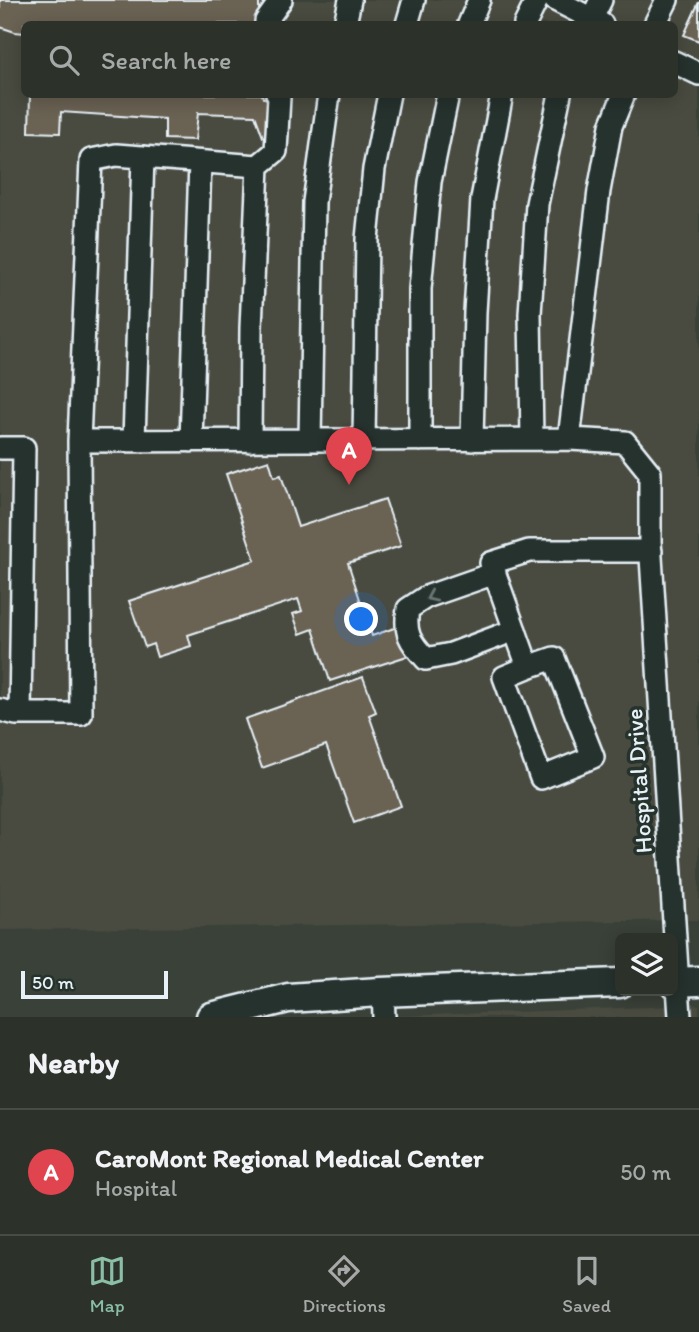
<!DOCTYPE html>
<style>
body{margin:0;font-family:Itim,sans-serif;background:#343932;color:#f1f3f6}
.controls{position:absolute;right:21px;bottom:21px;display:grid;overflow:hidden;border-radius:10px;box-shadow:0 4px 18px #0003}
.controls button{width:63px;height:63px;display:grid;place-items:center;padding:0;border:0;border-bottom:2px solid #484c47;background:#2c312a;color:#f1f3f6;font:35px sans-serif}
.scale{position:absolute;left:21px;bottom:18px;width:147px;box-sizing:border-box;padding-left:7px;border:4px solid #e8f1f8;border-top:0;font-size:19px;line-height:24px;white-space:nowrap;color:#e8f1f8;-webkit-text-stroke:5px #26332d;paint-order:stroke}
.you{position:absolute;left:362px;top:620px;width:24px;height:24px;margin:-18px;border:5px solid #fff;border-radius:50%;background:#1a73e8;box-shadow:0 0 0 10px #1a73e833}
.badge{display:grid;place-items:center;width:46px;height:46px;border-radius:50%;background:#8abfa5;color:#fff;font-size:23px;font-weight:700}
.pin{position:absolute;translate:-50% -58px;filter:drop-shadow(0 2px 4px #0008)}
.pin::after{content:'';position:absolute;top:37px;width:24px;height:21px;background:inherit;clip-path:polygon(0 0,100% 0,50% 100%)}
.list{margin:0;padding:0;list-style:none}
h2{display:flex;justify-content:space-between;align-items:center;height:91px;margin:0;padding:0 28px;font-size:30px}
h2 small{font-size:23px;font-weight:400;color:#a6a9a8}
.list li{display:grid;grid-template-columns:46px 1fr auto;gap:21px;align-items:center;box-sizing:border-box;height:126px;padding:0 28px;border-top:2px solid #484c47}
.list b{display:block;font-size:26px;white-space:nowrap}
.list p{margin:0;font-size:23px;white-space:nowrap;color:#a6a9a8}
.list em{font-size:23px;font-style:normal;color:#a6a9a8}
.icon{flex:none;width:38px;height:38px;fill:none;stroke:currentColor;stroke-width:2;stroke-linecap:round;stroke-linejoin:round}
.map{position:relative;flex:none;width:699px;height:1017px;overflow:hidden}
.search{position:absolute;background:#2c312a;box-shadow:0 4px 18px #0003;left:21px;right:21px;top:21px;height:77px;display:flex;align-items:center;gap:18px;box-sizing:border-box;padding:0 24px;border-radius:10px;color:#a6a9a8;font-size:26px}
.sheet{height:217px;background:#2c312a}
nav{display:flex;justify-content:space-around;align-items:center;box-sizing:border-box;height:98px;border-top:2px solid #484c47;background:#2c312a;font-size:19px;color:#a6a9a8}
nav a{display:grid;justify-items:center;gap:4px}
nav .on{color:#8abfa5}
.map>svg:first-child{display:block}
.built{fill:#484b40;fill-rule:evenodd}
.building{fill:#6a6252;stroke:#e8f1f8;stroke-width:2}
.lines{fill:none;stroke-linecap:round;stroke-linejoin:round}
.minor-casing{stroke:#e8f1f8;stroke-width:26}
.major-casing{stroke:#e8f1f8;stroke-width:33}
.minor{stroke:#26332d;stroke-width:21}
.major{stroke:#26332d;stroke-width:28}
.oneway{stroke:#6a7674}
.labels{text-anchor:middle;stroke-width:7;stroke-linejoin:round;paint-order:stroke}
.street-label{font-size:24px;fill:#e8f1f8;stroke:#26332d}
</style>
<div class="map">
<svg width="699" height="1017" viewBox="0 0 699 1017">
<rect width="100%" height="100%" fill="#3a4138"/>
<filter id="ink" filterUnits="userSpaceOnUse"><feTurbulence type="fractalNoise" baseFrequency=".0143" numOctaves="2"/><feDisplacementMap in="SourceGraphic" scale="14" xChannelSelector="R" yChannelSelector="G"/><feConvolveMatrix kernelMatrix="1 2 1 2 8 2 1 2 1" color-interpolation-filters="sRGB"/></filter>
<g filter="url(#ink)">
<path class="built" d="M0,0H699V920L0,930ZM24,24H674V94H24Z
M699,1005V1017H376Z"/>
<path class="building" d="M0,0H259V24H24V33L15,32L0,27Z
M699,2V41L684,35Z
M30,94H262L263,98H268L277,123L272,135L263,137L255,115L198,113L195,140L165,139V119L61,112L60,133L29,132Z
M269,460L274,477L281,475L298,527L385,499L401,546L348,563L372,636L397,627L407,656L330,681L313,629L300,634L293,614L302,611L298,599L188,635L191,646L157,657L153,644L145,647L129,601L255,560L226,474Z
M363,677L376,712L369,715L401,806L354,823L326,745L262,768L245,719Z"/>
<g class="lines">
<g class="minor-casing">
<path id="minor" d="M555,0L602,24
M266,24V21L281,0
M345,24L350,0
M407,24L414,0
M469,24L479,0
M525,24L537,0
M589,24L601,0
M655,24L667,0
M674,62L699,74
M277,94L279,97L276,151L258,166L116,155L91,160L79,441L569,439L625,442L650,473V541L680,1017
M532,439L530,314L537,204L560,94
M569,439L599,191L611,126L624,94
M310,440L314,202L329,94
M364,440L367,239L374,169L389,94
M420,440V289L430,182L448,94
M472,440L475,312L482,199L502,94
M134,441L143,157
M191,441L200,162
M250,441L251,328L258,166
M0,448H24L20,714
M495,573L426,597L408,609C404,633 410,642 426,659L451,654L515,630
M528,667L554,658L593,757L541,778L504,677L528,667L491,563L529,551H651
M0,710L16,714H81L79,441
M383,992L384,1017"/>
</g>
<g class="major-casing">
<path id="major" d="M673,982L699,981
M211,1017L288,998L380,992L620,983"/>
</g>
<use href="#minor" class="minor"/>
<use href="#major" class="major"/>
</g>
<defs><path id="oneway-chevron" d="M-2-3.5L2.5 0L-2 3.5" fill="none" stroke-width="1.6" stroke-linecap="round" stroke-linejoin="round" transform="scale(1.75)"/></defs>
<use class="oneway" href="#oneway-chevron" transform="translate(431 597) rotate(156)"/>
</g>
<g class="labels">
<g class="street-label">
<text transform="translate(639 781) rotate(-94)" y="8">Hospital Drive</text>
</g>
</g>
</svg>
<div class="controls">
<button><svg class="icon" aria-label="layers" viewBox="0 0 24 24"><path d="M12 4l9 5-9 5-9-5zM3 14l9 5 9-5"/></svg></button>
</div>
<div class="scale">50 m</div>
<div class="you"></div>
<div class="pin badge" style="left:349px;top:485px;background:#e0444e">A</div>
<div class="search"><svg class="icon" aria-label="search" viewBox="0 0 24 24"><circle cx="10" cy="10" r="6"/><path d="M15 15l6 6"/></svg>Search here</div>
</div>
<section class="sheet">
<h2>Nearby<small></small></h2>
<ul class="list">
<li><span class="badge" style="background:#e0444e">A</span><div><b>CaroMont Regional Medical Center</b><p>Hospital</p></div><em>50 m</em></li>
</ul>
</section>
<nav>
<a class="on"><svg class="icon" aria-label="map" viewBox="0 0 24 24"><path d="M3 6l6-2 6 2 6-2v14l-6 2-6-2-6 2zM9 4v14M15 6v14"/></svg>Map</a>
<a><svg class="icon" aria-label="directions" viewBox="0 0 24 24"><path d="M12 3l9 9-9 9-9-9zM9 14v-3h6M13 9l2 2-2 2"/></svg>Directions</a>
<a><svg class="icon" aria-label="saved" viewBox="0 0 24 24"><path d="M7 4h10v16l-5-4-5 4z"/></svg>Saved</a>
</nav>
